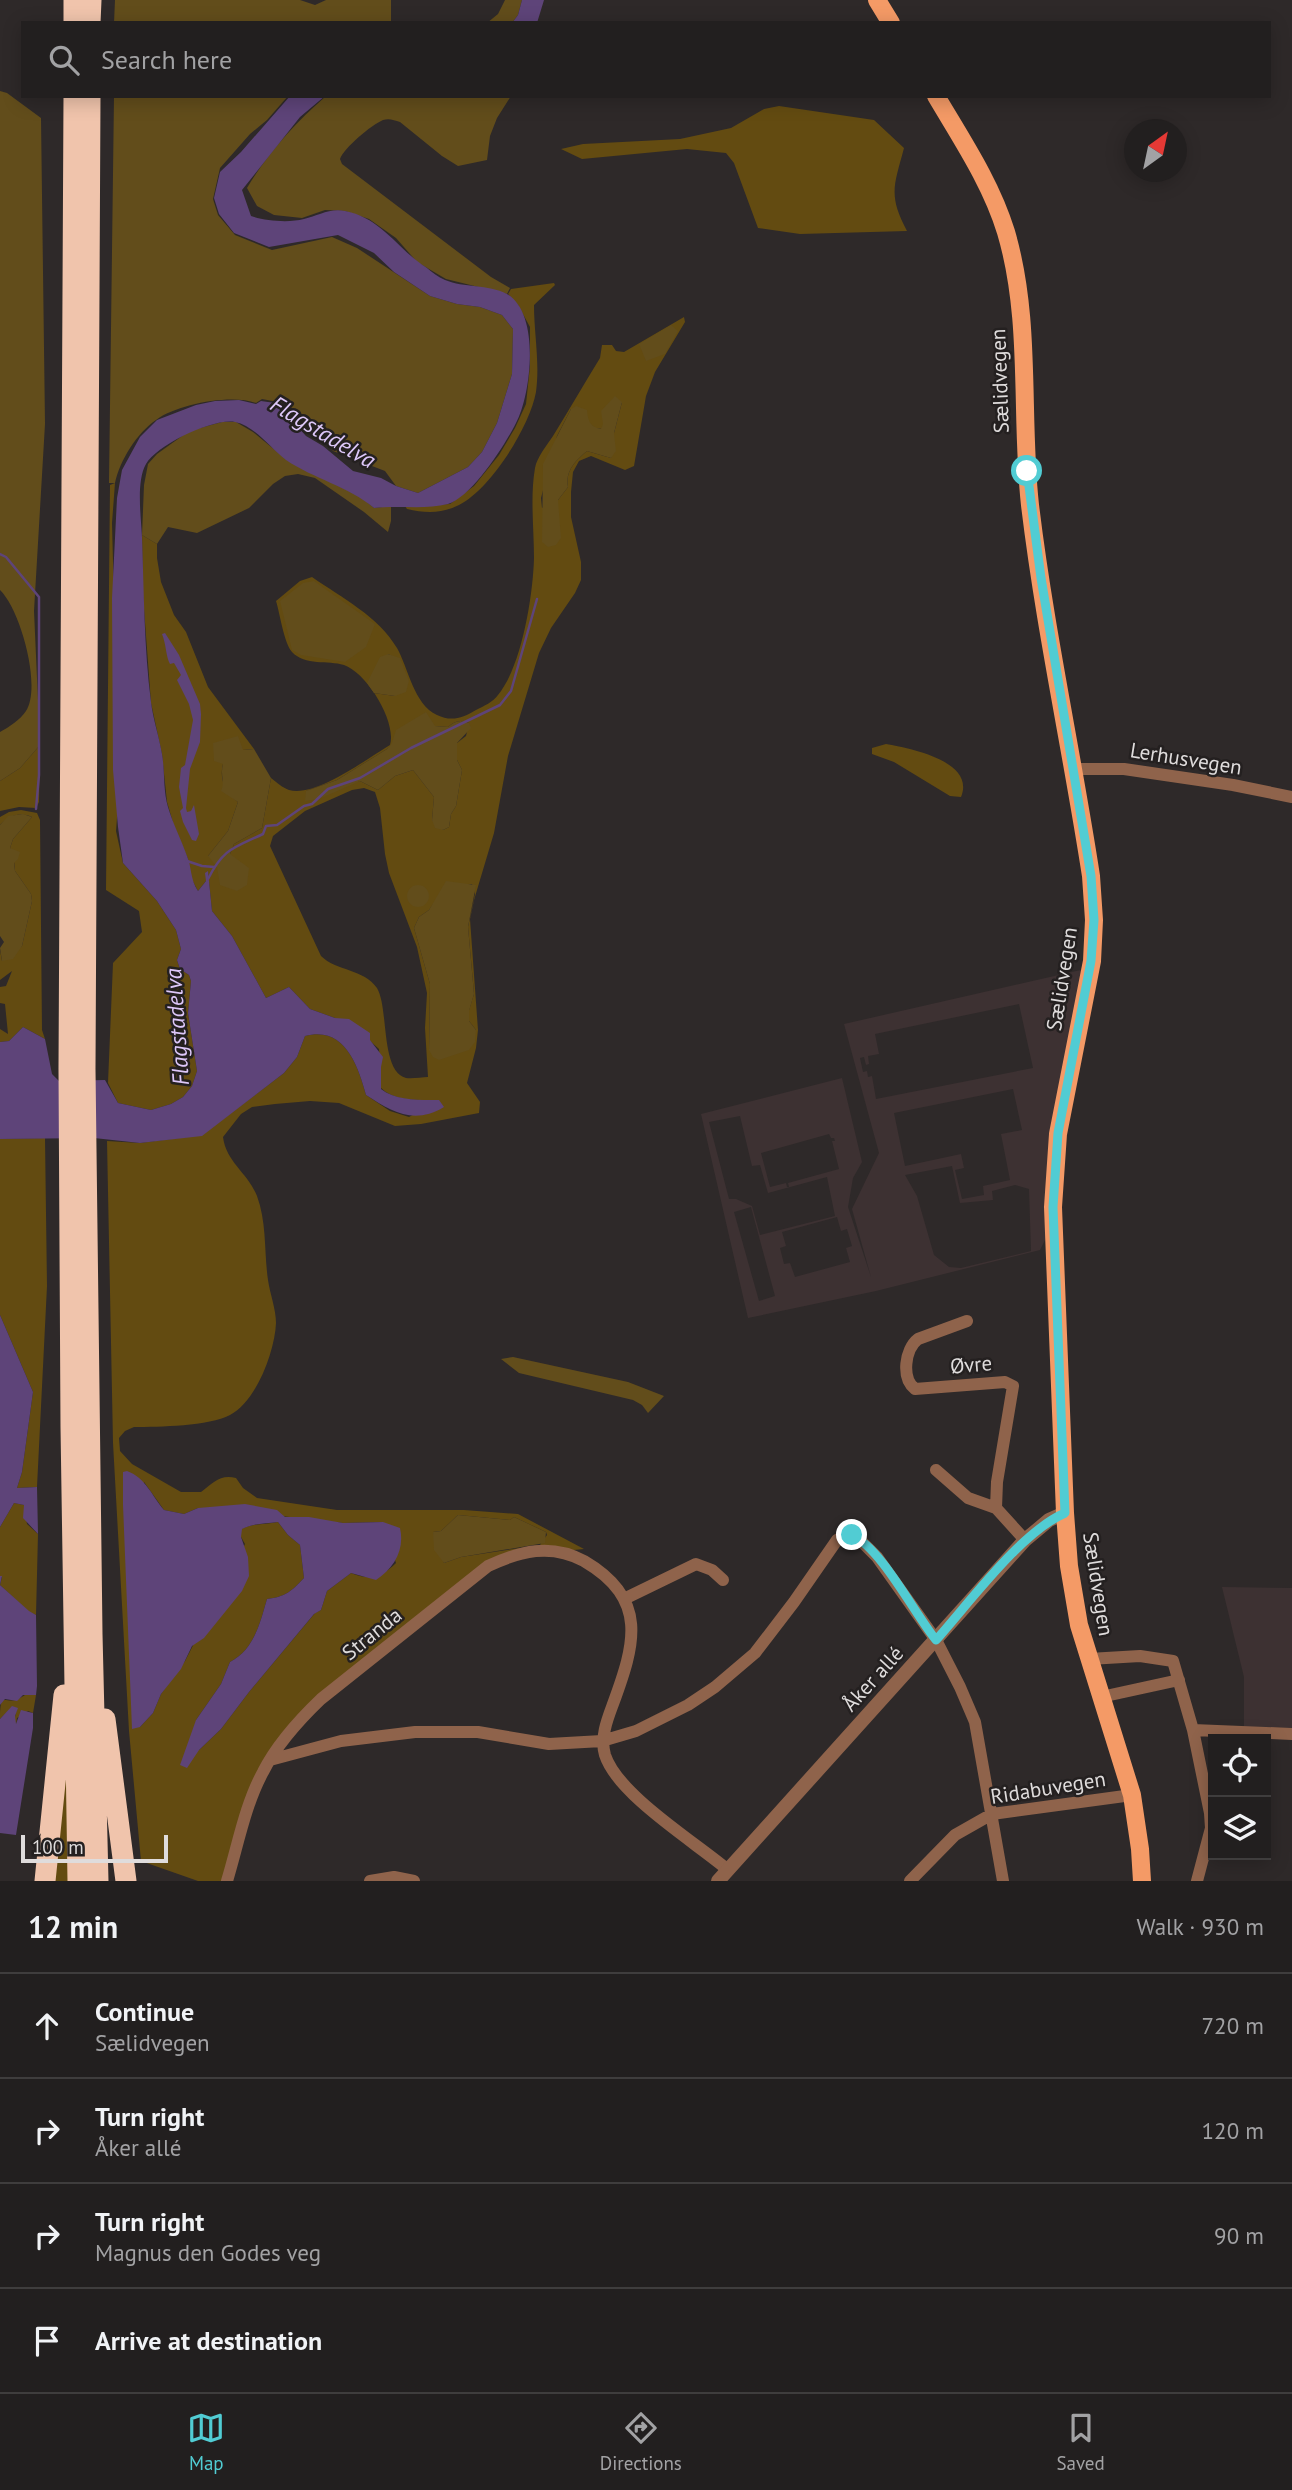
<!DOCTYPE html>
<meta charset="utf-8">
<style>
body{margin:0;font-family:"PT Sans",sans-serif;background:#2e2c2c;color:#f1f3f6}
.controls{position:absolute;right:21px;bottom:21px;display:grid;overflow:hidden;border-radius:0px;box-shadow:0 4px 18px #0003}
.controls button{width:63px;height:63px;display:grid;place-items:center;padding:0;border:0;border-bottom:2px solid #3f3d3d;background:#221f1f;color:#f1f3f6;font:35px sans-serif}
.compass{position:absolute;left:1124px;top:119px;width:63px;height:63px;border-radius:50%;background:#221f1f;box-shadow:0 4px 18px #0003;rotate:33deg}
.scale{position:absolute;left:21px;bottom:18px;width:147px;box-sizing:border-box;padding-left:7px;border:4px solid #dfdcdc;border-top:0;font-size:19px;line-height:24px;white-space:nowrap;color:#dfdcdc;-webkit-text-stroke:5px #242020;paint-order:stroke}
.stop{position:absolute;width:21px;height:21px;margin:-16px;border:5px solid #51ccd3;border-radius:50%;background:#fff}
.stop.end{background:#51ccd3;border-color:#fff;box-shadow:0 2px 7px #0008}
.list{margin:0;padding:0;list-style:none}
h2{display:flex;justify-content:space-between;align-items:center;height:91px;margin:0;padding:0 28px;font-size:30px}
h2 small{font-size:23px;font-weight:400;color:#a2a2a4}
.list li{display:grid;grid-template-columns:46px 1fr auto;gap:21px;align-items:center;box-sizing:border-box;height:105px;padding:0 28px;border-top:2px solid #3f3d3d}
.list b{display:block;font-size:26px;white-space:nowrap}
.list p{margin:0;font-size:23px;white-space:nowrap;color:#a2a2a4}
.list em{font-size:23px;font-style:normal;color:#a2a2a4}
.icon{flex:none;width:38px;height:38px;fill:none;stroke:currentColor;stroke-width:2;stroke-linecap:round;stroke-linejoin:round}
.map{position:relative;flex:none;width:1292px;height:1881px;overflow:hidden}
.search{position:absolute;background:#221f1f;box-shadow:0 4px 18px #0003;left:21px;right:21px;top:21px;height:77px;display:flex;align-items:center;gap:18px;box-sizing:border-box;padding:0 24px;border-radius:0px;color:#a2a2a4;font-size:26px}
.sheet{height:511px;background:#221f1f}
nav{display:flex;justify-content:space-around;align-items:center;box-sizing:border-box;height:98px;border-top:2px solid #3f3d3d;background:#221f1f;font-size:19px;color:#a2a2a4}
nav a{display:grid;justify-items:center;gap:4px}
nav .on{color:#51ccd3}
.map>svg:first-child{display:block}
.built{fill:#3d3132;fill-rule:evenodd}
.green{fill:#634b11;fill-rule:evenodd}
.forest{fill:#624d1b}
.water{fill:#5e4479}
.lines{fill:none;stroke-linecap:round;stroke-linejoin:round}
.stream{stroke:#5e4479;stroke-width:2.5}
.minor{stroke:#8f634b;stroke-width:12}
.tertiary{stroke:#8f634b;stroke-width:14}
.primary{stroke:#f49a66;stroke-width:18}
.motorway{stroke:#f0c4ac;stroke-width:21}
.route{stroke:#51ccd3;stroke-width:9}
.labels{text-anchor:middle;stroke-width:5;stroke-linejoin:round;paint-order:stroke}
.street-label{font-size:21px;fill:#dfdcdc;stroke:#242020}
.water-label{font-size:23px;font-style:italic;fill:#ddc7f9;stroke:#242020}
</style>
<div class="map">
<svg width="1292" height="1881" viewBox="0 0 1292 1881">
<rect width="100%" height="100%" fill="#2e2929"/>
<path class="built" d="M1085,969L1046,1238L1040,1250L876,1291L748,1318L701,1114L842,1078L862,1162L853,1178L848,1207L871,1277L852,1209L879,1153L844,1024ZM1019,1004L1033,1068L876,1099L872,1076L868,1077L867,1071L863,1072L860,1058L864,1057L866,1065L869,1064L868,1056L879,1054L875,1034ZM1013,1089L1022,1130L1001,1134L1010,1180L983,1186L984,1195L962,1199L955,1170L964,1168L961,1154L905,1166L894,1113ZM740,1116L752,1166L760,1165L768,1193L827,1177L835,1216L760,1235L752,1206L736,1199H729L709,1122ZM829,1134L831,1138H834L835,1141H832L839,1169L788,1183L789,1187H787L786,1183L770,1187L761,1153ZM952,1166L960,1203L993,1200L992,1191L1015,1185L1029,1189L1031,1251L961,1268L949,1267L934,1255L917,1196L905,1175ZM751,1207L775,1296L759,1301L734,1212ZM837,1217L841,1231L847,1229L852,1246L846,1248L850,1262L795,1277L790,1263L784,1264L780,1248L786,1246L782,1232Z
M1222,1587L1292,1588V1728L1244,1727V1677Z"/>
<path class="green" d="M779,106L874,120L904,148C894,186 888,195 907,231L800,234L758,228L734,163L726,153L687,149L582,159L561,149L583,144L680,139L731,128L764,109Z
M554,283L555,285L534,305C534,334 540,362 536,392C530,426 491,489 459,505C441,514 425,513 407,509L405,506L450,504L474,486L499,455L515,428L526,404L530,366V327L518,305L508,294L511,289Z
M684,317L685,322L655,372L646,396L634,466L625,470L591,456L579,461L573,472L571,492V517L581,562V580L575,593L551,628L539,653L508,756L494,833L474,900L470,919L478,1030L476,1048L467,1083L480,1102L479,1113L421,1124L395,1126L339,1103L310,1101L275,1104L252,1107L241,1114L223,1137C226,1162 248,1173 257,1196C267,1223 264,1253 268,1280C270,1294 276,1309 276,1323C275,1351 256,1402 230,1415C209,1426 159,1427 134,1427L125,1431L119,1438L120,1451L132,1464L181,1492H201C213,1483 220,1474 236,1478L243,1488L257,1498L337,1510H464L518,1514L584,1549L492,1558L278,1739L224,1881H198L141,1861L129,1731L113,1443L107,1141L140,1143L202,1135L284,1073L297,1057L305,1036C344,1025 358,1065 366,1095L390,1111L409,1117L439,1100C420,1100 395,1102 381,1088L379,1049L369,1040L335,1018L310,1009L289,987L266,998L232,936L212,911L208,872L206,881L198,891L191,878L188,859L174,826L167,802L162,754L151,703L143,595L142,535L157,544V558L161,582L174,615L186,632L208,687L254,749L243,750L223,764C219,779 225,793 238,802L228,831L208,856L230,854L234,844L262,828L271,778C276,782 283,788 289,790C315,798 368,758 390,745C397,722 367,673 344,665C328,660 305,666 292,652C284,643 280,614 276,601L300,581L312,577C342,598 378,616 397,648C408,667 414,705 437,715C451,722 463,718 476,710C484,706 493,702 498,695C522,666 533,595 534,558C534,529 530,497 535,468C537,457 547,445 553,436C569,410 584,384 600,358L602,345H612L616,351L624,352ZM622,402L614,433L611,458L587,451C575,461 565,471 568,487L558,500L542,508L541,498L557,436L571,409L595,428L602,429ZM388,654L396,658L395,696L374,693ZM425,713L434,726L448,727C455,721 460,719 469,723L466,736L457,743V760L462,770L456,806L451,814L449,827L443,830L432,820L434,797L413,770L395,776L378,790L360,781L306,791L337,780L387,749ZM364,788L375,792L380,808L385,854L389,873L417,947L427,993L425,1028L428,1077C422,1077 412,1079 406,1078C380,1071 389,1008 377,988C364,969 336,971 321,956L270,846L273,836L305,811L352,790ZM464,884H472L475,894L468,927L474,994L469,1010V1021L476,1030L429,1050L430,984L414,928L419,917L429,910L438,897ZM144,1482L164,1510L184,1514L198,1508H208L343,1523L383,1522L396,1563C380,1578 372,1581 351,1573L327,1591L321,1610L315,1613L249,1692L221,1729L199,1750L196,1720L221,1684L230,1662C254,1650 260,1623 267,1599C285,1597 292,1591 304,1578L300,1545L288,1535L278,1522C265,1525 253,1523 241,1529V1537L245,1544L185,1661L161,1694L153,1713L140,1727ZM458,1515L510,1520L514,1517L546,1532L547,1535L540,1545L461,1557L444,1563L433,1532L441,1531Z
M115,483L112,523L115,640L113,691L117,725L118,805L116,831L123,863L157,901L176,930L181,949L177,960L180,969L189,975L191,981L188,1013L197,1071L192,1086L183,1097L171,1104L151,1110L118,1103L108,1083L113,963L142,932L139,911L106,890L110,485Z
M886,744C909,748 976,761 961,797L950,796L894,762L872,754V748Z
M40,745L39,802L36,808L19,807L0,811V781L20,768Z
M21,810L37,813L40,820L42,1030L45,1039L23,1027L9,1041L0,1042V1029L8,1034L5,1004L0,1003V987L6,986L12,971L0,980V950L2,961L22,946L32,901L31,894L15,871L13,851L10,848L13,839L32,817C19,812 10,815 0,825V817L9,812Z
M45,1138L47,1286L37,1487L17,1488L22,1472L33,1392L0,1315V1139Z
M14,1503L24,1505L27,1524L38,1534L36,1615L29,1612L0,1585L2,1577L0,1576V1527Z
M28,1693L36,1695L33,1713L28,1711L17,1718L16,1725L14,1721L17,1708L7,1712L0,1719C0,1689 5,1705 18,1699C22,1697 25,1695 28,1693Z
M66,1716L70,1881H52Z"/>
<path class="forest" d="M115,0H300L315,5L326,0H391V23H114Z
M505,0H522L518,15L512,23H487L498,14Z
M0,91L7,93L41,118L45,424L34,611L40,745L20,768L0,781V732C9,727 20,720 26,711C42,686 20,609 0,590Z
M114,96H288L267,120L250,134L220,168L213,199L218,215L235,235L272,250L332,237L357,248L430,296L457,304L480,307L502,315L513,329L512,374L497,423L482,452L468,467L418,493L396,486L385,471L333,451L307,417L283,403L262,399L256,403C231,394 178,404 156,420C137,433 120,460 115,483H109Z
M326,96H511L497,118L490,136L487,160L458,166L442,156L400,122C394,120 389,118 383,120C371,125 344,148 340,159L342,164L491,277L510,288L507,294L446,279L417,262L396,238L369,219L345,211L325,210L302,218L274,215L257,206L247,188C267,154 295,123 326,96Z
M671,325L678,331L665,354L646,361L639,344Z
M615,396L622,402L614,433L616,451L611,458L587,451C575,461 565,471 568,487L558,500L561,538L556,545L548,547L542,542L543,464L571,409L576,406L587,410C588,421 590,427 601,429L603,424L601,411Z
M222,422H236L253,432L287,460L361,497L374,508L391,506V521L388,532L364,512L315,478L298,474L285,476L273,484L249,508L197,533L168,527L157,544L142,535L144,485L148,464L157,454L189,431Z
M314,581L375,624L366,647L345,662L301,655L292,650L280,601L303,583Z
M388,654L400,658L409,681L406,692L395,696L374,693L367,683L380,657Z
M426,712L435,726L448,727C455,721 460,719 469,723L471,728L457,743V760L462,770L456,806L451,814L449,827L443,830L435,828L432,820L434,797L413,770L395,776L378,790L360,781L319,799L305,801L306,791L337,780L387,749L392,743L396,730Z
M238,736L243,750L254,749L271,778L262,828L234,844L230,854L249,868L247,885L237,891L220,885L217,867L208,856L228,831L238,802L221,791C225,782 220,774 223,764L214,761L213,743Z
M23,814L32,817L13,839L10,848L20,852L18,859L14,863L15,871L31,894L32,901L22,946L13,959L2,961L0,948L4,942L0,936V825L8,816Z
M446,881L476,885L468,927L474,994L469,1011V1021L476,1030L475,1042L469,1050L439,1060L433,1057L429,1050L430,984L414,928L419,917L429,910Z
M407 896a11 11 0 1 1 22 0a11 11 0 1 1-22 0Z
M513,1357L628,1382L664,1396L648,1413L642,1405L633,1400L519,1373L501,1359Z
M458,1515L510,1520L514,1517L546,1532L545,1543L461,1557L444,1563L434,1550L433,1532L441,1531Z"/>
<path class="water" d="M522,0H544L537,23H512L518,15Z
M290,96H325L300,117L242,190L251,216C265,221 289,223 304,219C318,216 329,208 345,211C382,218 398,250 427,268C432,272 438,277 445,280C464,288 488,284 507,294C541,314 531,395 516,423C505,445 472,497 448,504C425,510 398,505 374,508C348,486 314,479 286,460C270,448 255,426 235,422C213,418 157,445 146,464C136,481 141,517 142,537C144,592 144,647 151,702C153,719 159,736 162,754C165,771 163,790 168,807C173,824 181,839 187,856C192,868 190,879 198,891L206,881L205,873L208,871L212,911L232,936L266,998L289,987L310,1009L335,1018L349,1019L370,1033V1040L383,1057L381,1067V1089C396,1101 420,1100 439,1100L444,1107C414,1125 392,1112 366,1095C358,1065 344,1025 305,1036L297,1057L284,1073L202,1136L140,1143L94,1138L0,1139V1042L9,1041L23,1027L45,1039L52,1074L59,1081L105,1080L118,1103L151,1110L171,1104L183,1097L192,1086L197,1071L188,1013L191,981L189,975L180,969L177,960L181,949L176,930L157,901L123,863L118,827L113,770L112,598L117,498L122,470L140,437L157,420L196,405L215,401L239,400L256,404L261,401L282,404L287,415L306,436L323,446L353,471L381,478L396,486L418,493L468,467L482,452L497,423L512,374L513,329L502,315L480,307L457,304L430,296L394,272L374,253L338,235L269,247L234,233L219,214L214,198L220,172L241,152Z
M165,633L179,655L200,704L201,714L200,742L190,769L186,808L187,812L191,811L194,805L199,834L196,841L192,840L183,822L180,811L183,808L179,787L181,768L185,765L193,720L189,704L177,680L181,675L174,663L170,664C166,658 166,643 162,634Z
M0,1315L33,1392L22,1472L17,1488L37,1487L38,1534L23,1518L24,1505L14,1503L0,1527Z
M127,1471C146,1478 152,1496 164,1510L184,1514L198,1508L245,1504L277,1510L285,1517H309L343,1523L383,1522L400,1528C405,1550 394,1568 376,1580L351,1573L327,1591L321,1610L314,1614L249,1692L221,1729L199,1750L187,1768L180,1765L196,1720L221,1684L230,1662C254,1650 260,1623 267,1599C285,1597 292,1591 304,1578L300,1545L288,1535L278,1522C265,1524 253,1523 242,1529L241,1537L248,1557L249,1576L242,1591L204,1638L192,1646L181,1669L161,1694L153,1713L140,1727L132,1729L123,1505V1472Z
M0,1576H2L0,1585L29,1611L36,1615L37,1686L36,1695H23L17,1701L5,1699L0,1705Z
M12,1706L18,1708L15,1716L16,1724L21,1710L33,1713V1728L16,1835L0,1833V1719Z"/>
<g class="lines">
<path class="stream" d="M0,554L6,557L39,597V775L36,809
M187,861L202,866L214,867
M208,879C223,849 233,848 263,834L266,826L277,825L304,806L312,804L328,789L360,778L411,748L500,705L511,691L537,599"/>
<path class="minor" d="M1074,769H1124L1233,785L1292,797
M967,1321L918,1339C905,1349 901,1378 915,1389L1005,1382L1013,1386L997,1482L996,1508L1025,1540
M936,1470L968,1498L996,1508
M626,1598L696,1564L712,1570L723,1580
M1089,1659L1140,1656L1173,1661L1193,1730L1210,1813L1211,1828L1197,1881
M1101,1697L1179,1680
M1193,1730L1292,1734
M270,1760L341,1741L415,1732H478L549,1744L602,1741L636,1731L688,1705L715,1687L755,1653L794,1602L837,1540L849,1533L857,1537L877,1557L936,1640L960,1687L975,1722L1003,1881
M227,1881C238,1845 245,1805 263,1772C277,1744 298,1721 321,1699L488,1566C520,1551 551,1543 584,1561C649,1599 635,1644 613,1704C607,1720 600,1738 605,1755C618,1795 695,1842 728,1870
M370,1881L394,1877L414,1881
M910,1881L955,1835L992,1814L1132,1795"/>
<path class="tertiary" d="M718,1881L1025,1540L1049,1520L1065,1513"/>
<path class="primary" d="M877,0L891,23
M936,96C962,140 991,183 1006,232C1032,320 1020,415 1030,505C1045,630 1072,752 1091,876L1094,920L1092,961L1058,1134L1053,1207L1065,1513L1069,1566L1079,1625L1132,1795L1140,1849L1142,1881"/>
<path class="motorway" d="M74,23V0
M90,23L91,0
M74,96L69,1069L71,1427L78,1881
M90,96L85,1069L92,1634L98,1881
M105,1719L126,1881
M45,1881L64,1695"/>
</g>
<g class="lines">
<path class="route" d="M852,1535C882,1549 914,1613 936,1640C970,1602 1021,1532 1065,1513L1053,1207L1058,1133L1091,961L1094,920L1091,876L1041,578L1027,471"/>
</g>
<g class="labels">
<g class="street-label">
<text transform="translate(1000 381) rotate(-92)" y="7">Sælidvegen</text>
<text transform="translate(1186 759) rotate(9)" y="7">Lerhusvegen</text>
<text transform="translate(1062 979) rotate(-81)" y="7">Sælidvegen</text>
<text transform="translate(971 1365) rotate(-5)" y="7">Øvre</text>
<text transform="translate(1098 1584) rotate(81)" y="7">Sælidvegen</text>
<text transform="translate(372 1634) rotate(-39)" y="7">Stranda</text>
<text transform="translate(873 1679) rotate(-48)" y="7">Åker allé</text>
<text transform="translate(1048 1788) rotate(-9)" y="7">Ridabuvegen</text>
</g>
<g class="water-label">
<text transform="translate(323 432) rotate(31)" y="8">Flagstadelva</text>
<text transform="translate(177 1027) rotate(-94)" y="8">Flagstadelva</text>
</g>
</g>
</svg>
<div class="controls">
<button><svg class="icon" aria-label="locate" viewBox="0 0 24 24"><circle cx="12" cy="12" r="6"/><path d="M12 2v4M12 18v4M2 12h4M18 12h4"/></svg></button>
<button><svg class="icon" aria-label="layers" viewBox="0 0 24 24"><path d="M12 4l9 5-9 5-9-5zM3 14l9 5 9-5"/></svg></button>
</div>
<svg class="compass" viewBox="-18 -18 36 36"><path d="M0-13l5 13h-10z" fill="#e53935"/><path d="M0 13l5-13h-10z" fill="#a2a2a4"/></svg>
<div class="scale">100 m</div>
<div class="stop" style="left:1027px;top:471px"></div>
<div class="stop end" style="left:852px;top:1535px"></div>
<div class="search"><svg class="icon" aria-label="search" viewBox="0 0 24 24"><circle cx="10" cy="10" r="6"/><path d="M15 15l6 6"/></svg>Search here</div>
</div>
<section class="sheet">
<h2>12 min<small>Walk · 930 m</small></h2>
<ul class="list">
<li><svg class="icon" aria-label="ahead" viewBox="0 0 24 24"><path d="M12 20V5M6 11l6-6 6 6"/></svg><div><b>Continue</b><p>Sælidvegen</p></div><em>720 m</em></li>
<li><svg class="icon" aria-label="right" viewBox="0 0 24 24"><path d="M7 20v-9h11M14 6l5 5-5 5"/></svg><div><b>Turn right</b><p>Åker allé</p></div><em>120 m</em></li>
<li><svg class="icon" aria-label="right" viewBox="0 0 24 24"><path d="M7 20v-9h11M14 6l5 5-5 5"/></svg><div><b>Turn right</b><p>Magnus den Godes veg</p></div><em>90 m</em></li>
<li><svg class="icon" aria-label="arrive" viewBox="0 0 24 24"><path d="M6 21V4h12l-3 4 3 4H6"/></svg><div><b>Arrive at destination</b></div></li>
</ul>
</section>
<nav>
<a class="on"><svg class="icon" aria-label="map" viewBox="0 0 24 24"><path d="M3 6l6-2 6 2 6-2v14l-6 2-6-2-6 2zM9 4v14M15 6v14"/></svg>Map</a>
<a><svg class="icon" aria-label="directions" viewBox="0 0 24 24"><path d="M12 3l9 9-9 9-9-9zM9 14v-3h6M13 9l2 2-2 2"/></svg>Directions</a>
<a><svg class="icon" aria-label="saved" viewBox="0 0 24 24"><path d="M7 4h10v16l-5-4-5 4z"/></svg>Saved</a>
</nav>
